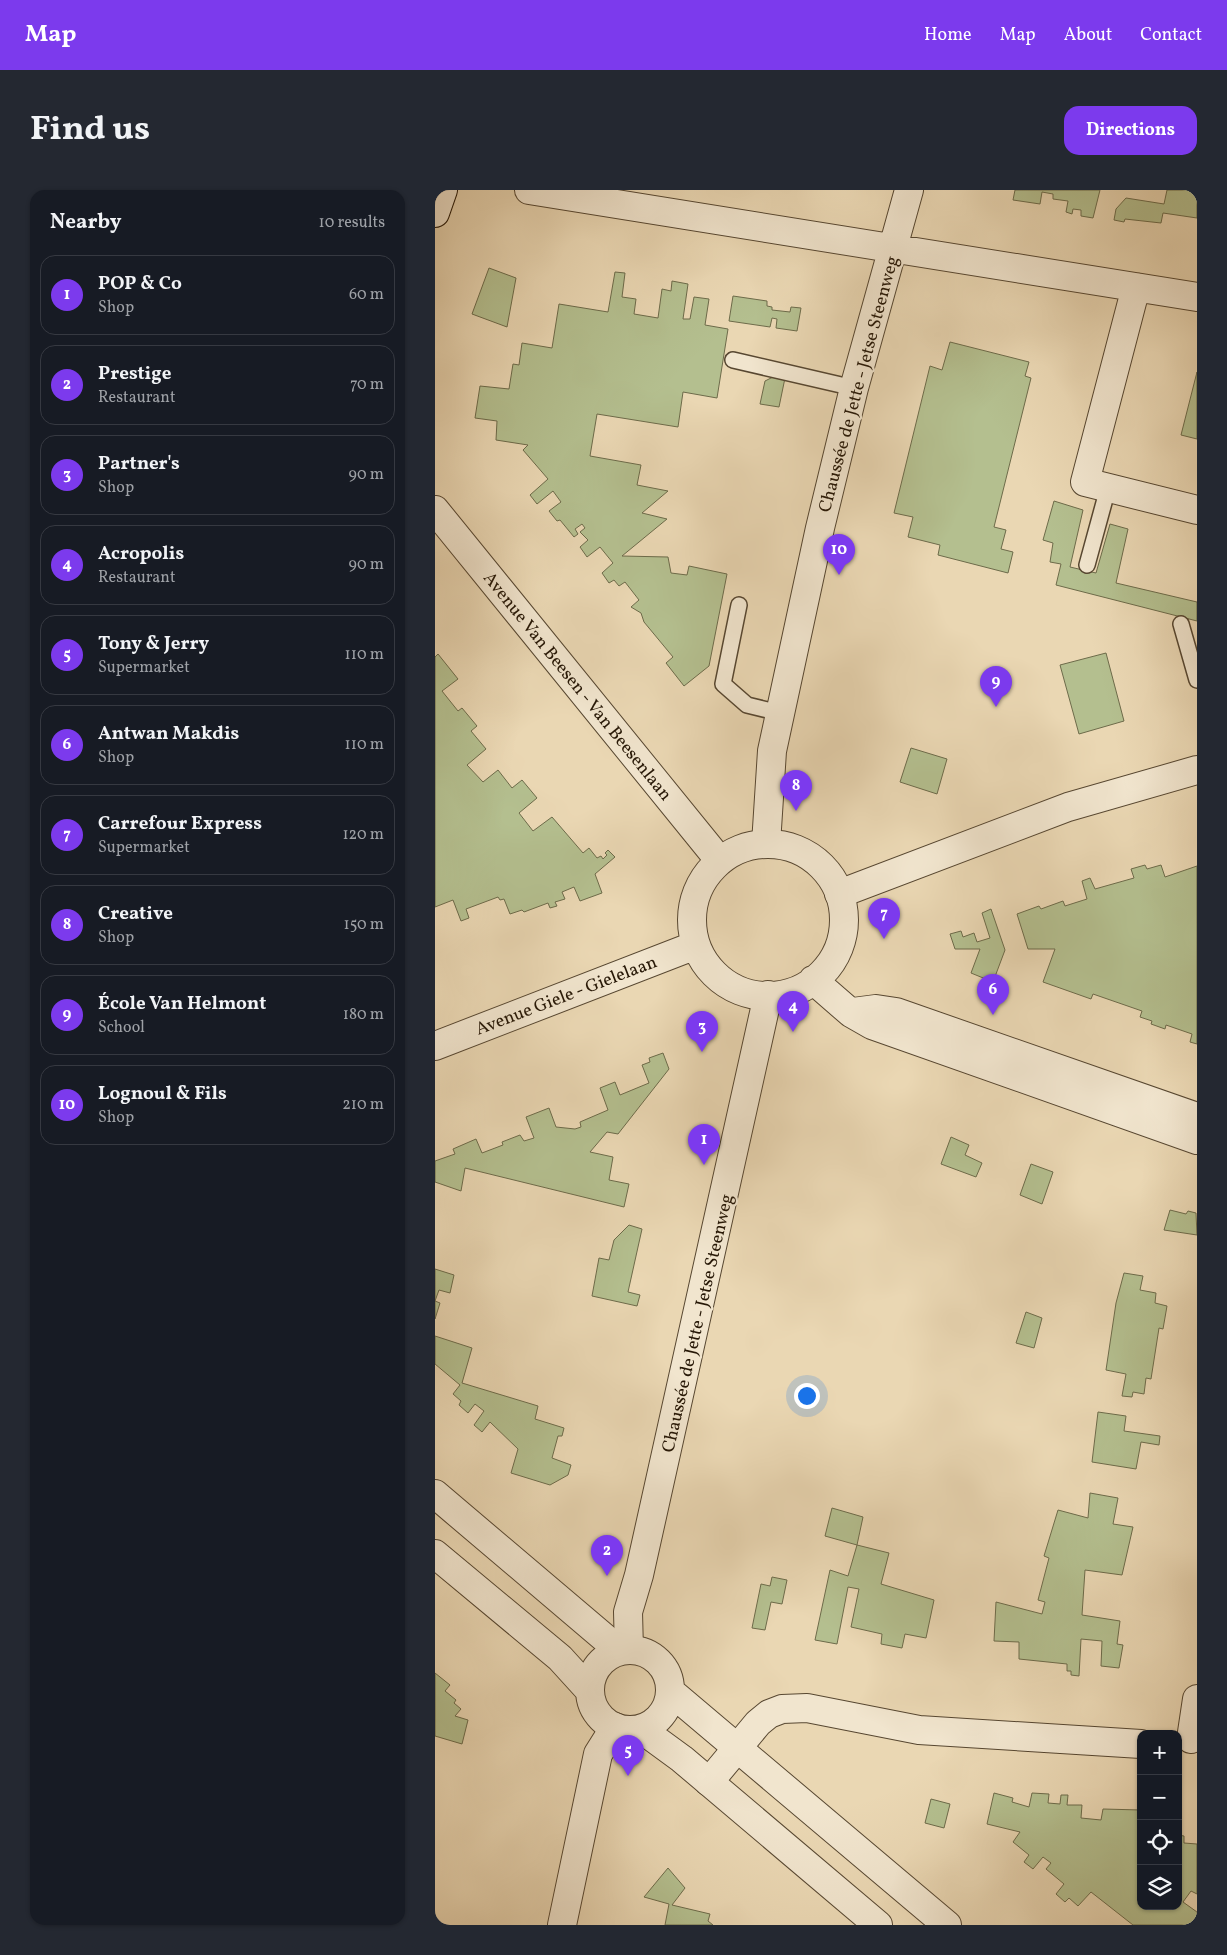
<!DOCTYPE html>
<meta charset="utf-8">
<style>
body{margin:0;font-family:Vollkorn,serif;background:#242831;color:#f1f3f6}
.controls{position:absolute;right:15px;bottom:15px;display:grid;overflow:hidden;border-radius:10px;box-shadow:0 1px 4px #0004}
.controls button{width:45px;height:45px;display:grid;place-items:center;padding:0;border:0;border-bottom:1px solid #363941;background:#171b24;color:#f1f3f6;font:25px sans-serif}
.you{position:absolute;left:371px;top:1205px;width:18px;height:18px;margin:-12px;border:4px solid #fff;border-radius:50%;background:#1a73e8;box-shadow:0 0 0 8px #1a73e833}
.badge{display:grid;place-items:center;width:32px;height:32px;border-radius:50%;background:#7c3aed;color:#fff;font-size:16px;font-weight:700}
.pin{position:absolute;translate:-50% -41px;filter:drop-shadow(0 1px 2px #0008)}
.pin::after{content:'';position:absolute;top:26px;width:18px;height:15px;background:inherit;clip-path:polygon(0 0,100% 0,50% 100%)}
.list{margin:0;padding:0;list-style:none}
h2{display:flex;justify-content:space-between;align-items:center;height:65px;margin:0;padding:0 20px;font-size:21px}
h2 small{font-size:16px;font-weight:400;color:#9ea1a6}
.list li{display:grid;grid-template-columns:32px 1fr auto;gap:15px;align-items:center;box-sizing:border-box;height:80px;margin:0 10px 10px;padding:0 10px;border:1px solid #363941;border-radius:15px}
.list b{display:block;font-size:19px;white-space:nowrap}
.list p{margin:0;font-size:16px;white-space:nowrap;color:#9ea1a6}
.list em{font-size:16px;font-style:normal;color:#9ea1a6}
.icon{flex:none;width:28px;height:28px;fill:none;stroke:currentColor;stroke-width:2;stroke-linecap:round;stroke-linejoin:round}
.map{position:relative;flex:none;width:762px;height:1735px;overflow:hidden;border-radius:15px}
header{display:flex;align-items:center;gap:30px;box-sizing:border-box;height:70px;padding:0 25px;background:#7c3aed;color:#fff}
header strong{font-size:24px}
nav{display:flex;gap:28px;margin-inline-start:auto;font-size:18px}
.intro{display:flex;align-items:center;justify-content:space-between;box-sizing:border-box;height:120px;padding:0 30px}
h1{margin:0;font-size:35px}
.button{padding:12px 22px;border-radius:15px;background:#7c3aed;color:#fff;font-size:18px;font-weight:700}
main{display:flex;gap:30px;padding:0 30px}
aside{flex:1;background:#171b24;border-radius:15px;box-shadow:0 1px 4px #0004}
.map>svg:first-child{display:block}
.green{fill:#b4bf8f;stroke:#6d6b4a}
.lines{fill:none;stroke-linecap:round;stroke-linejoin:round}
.service-casing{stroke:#574731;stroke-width:18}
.minor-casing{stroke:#574731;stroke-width:30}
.tertiary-casing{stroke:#574731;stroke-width:30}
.secondary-casing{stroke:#261706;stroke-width:30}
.service{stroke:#f1e5ce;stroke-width:15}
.minor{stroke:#f1e5ce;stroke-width:28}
.tertiary{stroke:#f1e5ce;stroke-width:28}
.secondary{stroke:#f1e5ce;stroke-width:28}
.labels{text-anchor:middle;stroke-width:4.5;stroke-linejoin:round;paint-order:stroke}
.street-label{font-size:18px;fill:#261706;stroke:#f1e5ce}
</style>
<header>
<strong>Map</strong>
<nav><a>Home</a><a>Map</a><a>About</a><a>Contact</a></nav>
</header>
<div class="intro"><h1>Find us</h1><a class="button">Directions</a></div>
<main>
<aside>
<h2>Nearby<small>10 results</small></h2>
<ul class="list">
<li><span class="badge">1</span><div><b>POP &amp; Co</b><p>Shop</p></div><em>60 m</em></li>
<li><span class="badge">2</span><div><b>Prestige</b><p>Restaurant</p></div><em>70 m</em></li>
<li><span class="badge">3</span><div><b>Partner's</b><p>Shop</p></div><em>90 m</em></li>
<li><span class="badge">4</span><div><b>Acropolis</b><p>Restaurant</p></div><em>90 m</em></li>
<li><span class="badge">5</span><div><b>Tony &amp; Jerry</b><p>Supermarket</p></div><em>110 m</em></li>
<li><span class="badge">6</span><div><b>Antwan Makdis</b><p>Shop</p></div><em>110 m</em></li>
<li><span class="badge">7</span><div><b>Carrefour Express</b><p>Supermarket</p></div><em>120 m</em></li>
<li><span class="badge">8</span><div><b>Creative</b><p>Shop</p></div><em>150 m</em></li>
<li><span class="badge">9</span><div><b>École Van Helmont</b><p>School</p></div><em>180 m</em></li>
<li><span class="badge">10</span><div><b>Lognoul &amp; Fils</b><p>Shop</p></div><em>210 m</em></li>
</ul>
</aside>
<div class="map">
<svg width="762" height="1735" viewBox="0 0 762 1735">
<rect width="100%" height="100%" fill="#ead7b3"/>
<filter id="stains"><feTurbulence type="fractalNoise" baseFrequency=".004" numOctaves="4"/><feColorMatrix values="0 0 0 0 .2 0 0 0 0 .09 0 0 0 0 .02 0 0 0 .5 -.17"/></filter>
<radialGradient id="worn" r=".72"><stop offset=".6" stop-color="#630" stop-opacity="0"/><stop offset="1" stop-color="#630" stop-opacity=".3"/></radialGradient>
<path class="green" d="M580,0H665L658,28L646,26V20L638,19L637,24L631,22L633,11L618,9V4L607,2L605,14L578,10Z
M732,0H762V28L728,23L726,33L690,29L689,32L679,30L681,19L691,8L729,14Z
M54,78L81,88L72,137L37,124Z
M180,82L190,83L187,107L201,109L199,124L223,128L227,99L236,101L237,91L253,94L248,129H255L259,107L274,109L270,135L293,139L282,208L248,202L243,237L162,224L155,266L206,275L202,295L233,301L207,323L232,329L187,366L233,367L236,383L252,385L254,376L292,384L274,476L249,496L231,473L238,467L209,432L206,423L196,417L204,410L190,392L184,396L179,390L174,393L167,383L178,373L165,357L152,367L145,357L153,350L145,342L150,338L147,334L140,339L143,344L139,347L125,330L122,331L114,321L126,312L118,301L102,314L95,305L113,289L88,260L93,255L61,250L62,231L40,228L45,196L74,199L78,174L84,175L87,153L117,158L124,114L173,122Z
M298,106L332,111V116L337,117V120L355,122L356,117L366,118L362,141L341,138L342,129L337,128L335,137L294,131Z
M515,152L594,172L590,186L596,188L559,337L571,340L566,359L578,362L573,383L503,365L505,355L473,347L478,327L459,323L495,176L507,180Z
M762,182V249L746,245Z
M340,186L350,188L344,217L325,214L330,191Z
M619,311L648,320L635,377L661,383L675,334L693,339L681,393L762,412V431L621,395L626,374L615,372L618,353L608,350Z
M671,463L689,531L644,544L625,475Z
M3,464L23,489L7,501L23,521L27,518L42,536L36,541L51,559L32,575L48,592L63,580L77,598L87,590L102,608L84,623L98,641L117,627L148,663L154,658L162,668L166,666L168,669L172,665L170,663L173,660L180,667L160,684L167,703L145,711L139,697L127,702L130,709L120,712L122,716L115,718L113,713L89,722L87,720L75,724L69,709L65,710L63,707L31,719L34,728L26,731L18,710L0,717V467Z
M476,558L512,569L502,604L465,592Z
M710,675L712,679L726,675L730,687L762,676V854L755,852L757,844L731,835L730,839L716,834L717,831L705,827L707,821L658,804L656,809L608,792L620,759H593L582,724L604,716L606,719L628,711L630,716L652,709L647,691L655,688L660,699L699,688L696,679Z
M556,719L570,760L558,792L536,783L545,759H520L515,744L526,741L528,747L539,743L542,752L555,748L547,723Z
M228,863L234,879L183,944L172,942L155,962L178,967L174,990L194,994L189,1017L30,978L26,1001L0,992V971L20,964L18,959L41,949L47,963L68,955L67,952L85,945L89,951L99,948L91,927L114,918L121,937L140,939L146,937L145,932L173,920L165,898L180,892L185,905L214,893L207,875L215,872L214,868Z
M516,947L534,955L530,965L547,973L541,987L506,974Z
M596,974L618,982L607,1014L585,1005Z
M735,1020L751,1024L753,1021L761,1023L762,1045L729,1040Z
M194,1035L207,1039L193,1102L205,1105L202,1116L157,1106L164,1068L174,1070L179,1050Z
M0,1079L19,1085L15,1103L4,1100L0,1111L5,1113L0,1129Z
M689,1083L708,1086L705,1100L721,1103L720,1113L732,1116L728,1139L724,1138L716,1189L711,1188L709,1204L698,1202L697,1207L687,1206L691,1184L671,1180L681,1113Z
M591,1122L607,1128L599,1158L581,1153Z
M0,1146L37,1158L27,1193L103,1216L100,1229L129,1238L127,1246H123L117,1268L136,1275L133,1285L115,1295L76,1283L83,1259L55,1232L47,1242L39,1235L49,1221L40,1214L33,1223L24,1215L26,1211L18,1204L25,1195L0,1174Z
M663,1222L691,1226L689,1241L725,1246L724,1255L706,1252L701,1279L657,1272Z
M655,1303L683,1308L678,1334L698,1337L687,1385L650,1380L647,1425L685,1431L682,1454L688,1455L684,1478L666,1476L667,1451L646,1449L644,1486L636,1485V1481H632V1474L584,1469V1452L559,1451L561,1412L607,1424L610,1412L603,1410L614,1368L609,1366L623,1320L653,1328Z
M397,1318L428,1327L422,1355L454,1363L446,1394L499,1410L491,1448L470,1444L467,1458L446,1454L447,1444L416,1437L424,1399L413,1397L402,1454L380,1450L395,1380L413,1386L422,1355L390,1346Z
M337,1387L352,1390L347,1414L336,1412L330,1440L317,1438L326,1394L335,1396Z
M0,1483L15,1495L10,1501L21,1510L19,1513L26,1519L20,1526L33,1530L27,1554L0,1546Z
M559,1603L578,1608L577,1612L594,1617L597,1603L614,1604L613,1613L625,1614L626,1605H633L632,1615H647L646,1628L666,1630L668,1619L706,1620V1716H743V1645L749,1646V1653L762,1654V1704L756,1701L748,1712L762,1722V1728L756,1735H698L656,1702L643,1716L634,1708L630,1712L621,1704L629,1694L611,1679L616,1673L608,1667L598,1679L589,1672L594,1665L578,1652L585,1642L552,1634Z
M496,1609L515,1614L509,1638L490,1633Z
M233,1678L250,1698L237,1715L275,1724L273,1731L278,1735H230L234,1714L209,1707Z"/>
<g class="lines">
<g class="service-casing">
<path id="service" d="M298,170L419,198
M652,375L673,298
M304,415L288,494L312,515L345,523
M746,434L762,490"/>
</g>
<g class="minor-casing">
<path id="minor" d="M94,0L762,107
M701,97L650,292L762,320
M331,654L337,561L385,338L419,198L474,0
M404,704L633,617L762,580
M194,1460L193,1422L204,1385L333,805
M756,1549L762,1509
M274,1592L323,1533L334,1524L347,1519L372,1518L484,1540L706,1554
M127,1735L163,1564L180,1537"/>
</g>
<g class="tertiary-casing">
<path id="tertiary" d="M0,320L285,671
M257 730a76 76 0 1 1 152 0a76 76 0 1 1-152 0Z
M378,790L416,823L437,835L762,950
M418,822L441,819L461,822L762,927
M0,856L261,755
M0,1304L185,1461
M0,1364L125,1468L155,1501
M155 1500a40 40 0 1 1 80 0a40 40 0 1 1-80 0Z
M236,1502L512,1735
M206,1539L247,1569L443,1735"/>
</g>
<g class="secondary-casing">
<path id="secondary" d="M0,23L8,0"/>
</g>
<use href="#service" class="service"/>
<use href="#minor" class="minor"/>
<use href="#tertiary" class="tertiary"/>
<use href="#secondary" class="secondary"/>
</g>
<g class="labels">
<g class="street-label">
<text transform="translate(423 194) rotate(-75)" y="6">Chaussée de Jette - Jetse Steenweg</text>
<text transform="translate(143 496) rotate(51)" y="6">Avenue Van Beesen - Van Beesenlaan</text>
<text transform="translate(131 805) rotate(-21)" y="6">Avenue Giele - Gielelaan</text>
<text transform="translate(262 1133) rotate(-77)" y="6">Chaussée de Jette - Jetse Steenweg</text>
</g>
</g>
<rect width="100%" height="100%" filter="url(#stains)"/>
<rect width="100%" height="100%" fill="url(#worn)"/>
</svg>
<div class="controls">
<button>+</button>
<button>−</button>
<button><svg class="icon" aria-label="locate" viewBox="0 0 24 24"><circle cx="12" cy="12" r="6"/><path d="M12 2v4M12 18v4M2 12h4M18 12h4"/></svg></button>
<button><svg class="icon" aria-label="layers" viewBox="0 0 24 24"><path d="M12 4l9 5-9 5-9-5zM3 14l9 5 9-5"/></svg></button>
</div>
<div class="you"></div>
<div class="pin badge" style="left:269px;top:975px">1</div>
<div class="pin badge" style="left:172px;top:1386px">2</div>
<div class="pin badge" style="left:267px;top:862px">3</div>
<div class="pin badge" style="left:358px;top:842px">4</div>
<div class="pin badge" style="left:193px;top:1586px">5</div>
<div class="pin badge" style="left:558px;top:825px">6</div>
<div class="pin badge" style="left:449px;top:749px">7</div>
<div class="pin badge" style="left:361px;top:621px">8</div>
<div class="pin badge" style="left:561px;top:517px">9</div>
<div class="pin badge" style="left:404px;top:385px">10</div>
</div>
</main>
